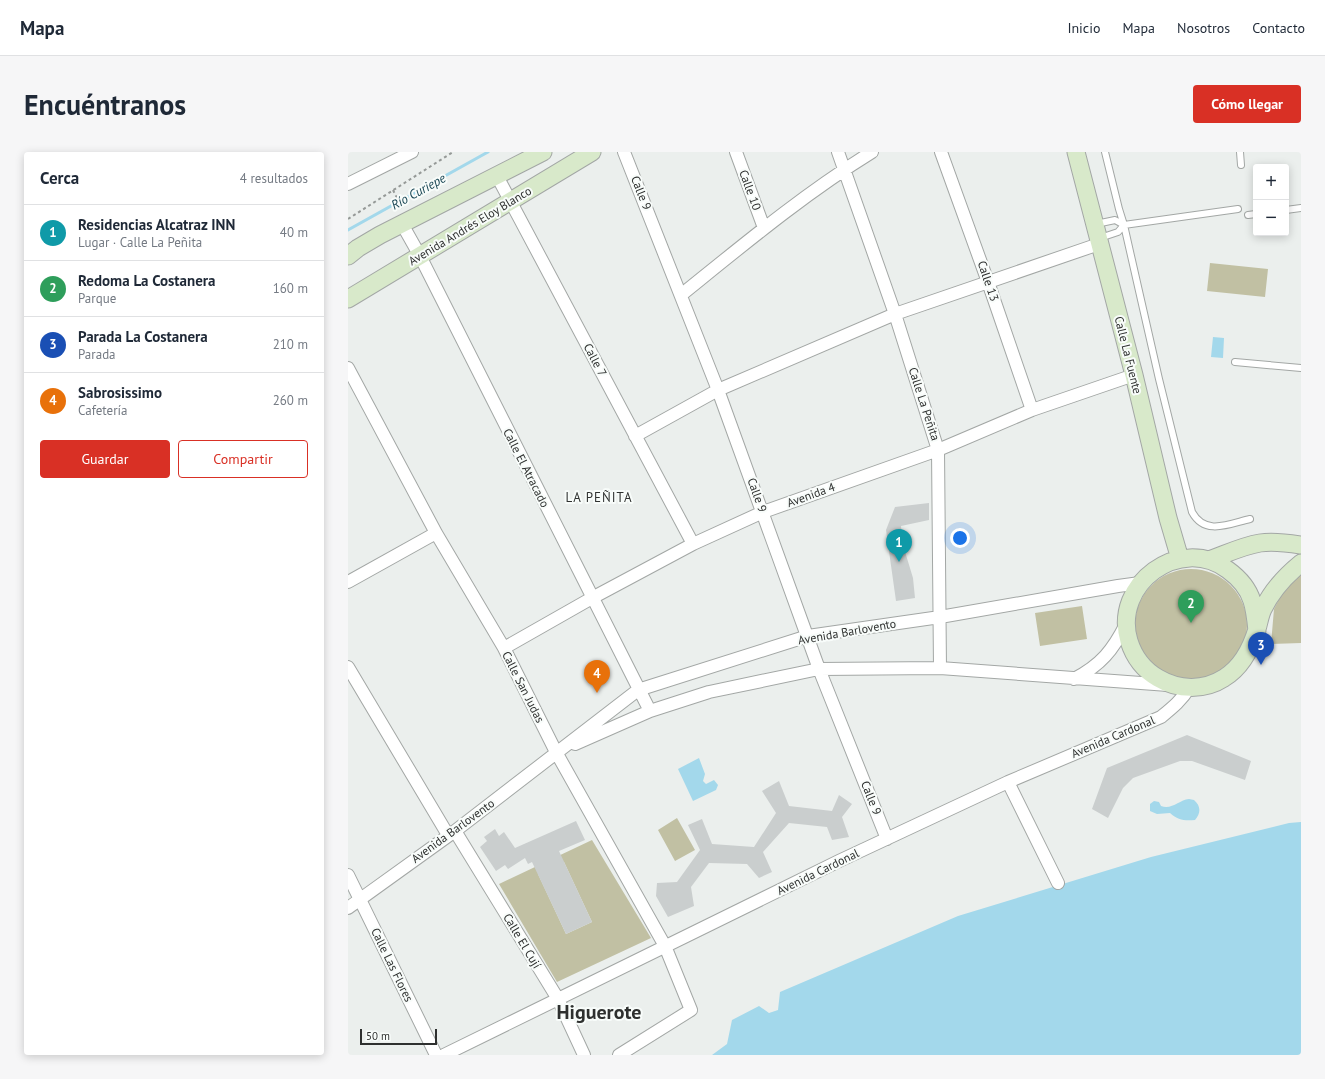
<!DOCTYPE html>
<html lang="es">
<meta charset="utf-8">
<style>
body{margin:0;font-family:"PT Sans",sans-serif;background:#f6f6f7;color:#1f2937}
.controls{position:absolute;right:12px;top:12px;display:grid;overflow:hidden;border-radius:4px;box-shadow:0 2px 10px #0003}
.controls button{width:36px;height:36px;display:grid;place-items:center;padding:0;border:0;border-bottom:1px solid #e0e1e3;background:#fff;color:#1f2937;font:20px sans-serif}
.scale{position:absolute;left:12px;bottom:10px;width:77px;box-sizing:border-box;padding-left:4px;border:2px solid #2e302f;border-top:0;font-size:11px;line-height:14px;white-space:nowrap;color:#2e302f;-webkit-text-stroke:3px #f8fcfa;paint-order:stroke}
.you{position:absolute;left:612px;top:386px;width:14px;height:14px;margin:-10px;border:3px solid #fff;border-radius:50%;background:#1a73e8;box-shadow:0 0 0 6px #1a73e833}
.badge{display:grid;place-items:center;width:26px;height:26px;border-radius:50%;background:#d93025;color:#fff;font-size:13px;font-weight:700}
.pin{position:absolute;translate:-50% -33px;filter:drop-shadow(0 1px 2px #0008)}
.pin::after{content:'';position:absolute;top:21px;width:14px;height:12px;background:inherit;clip-path:polygon(0 0,100% 0,50% 100%)}
.list{margin:0;padding:0;list-style:none}
h2{display:flex;justify-content:space-between;align-items:center;height:52px;margin:0;padding:0 16px;font-size:17px}
h2 small{font-size:13px;font-weight:400;color:#747a83}
.list li{display:grid;grid-template-columns:26px 1fr auto;gap:12px;align-items:center;box-sizing:border-box;height:56px;padding:0 16px;border-top:1px solid #e0e1e3}
.list b{display:block;font-size:15px;white-space:nowrap}
.list p{margin:0;font-size:13px;white-space:nowrap;color:#747a83}
.list em{font-size:13px;font-style:normal;color:#747a83}
.actions{display:flex;gap:8px;padding:12px 16px}
.actions a{flex:1;padding:9px 0;border:1px solid #d93025;border-radius:4px;text-align:center;font-size:14px;color:#d93025}
.actions .main{background:#d93025;color:#fff}
.map{position:relative;flex:none;width:953px;height:903px;overflow:hidden;border-radius:4px}
header{display:flex;align-items:center;gap:24px;box-sizing:border-box;height:56px;padding:0 20px;background:#fff;border-bottom:1px solid #e0e1e3}
header strong{font-size:19px}
nav{display:flex;gap:22px;margin-inline-start:auto;font-size:14px}
.intro{display:flex;align-items:center;justify-content:space-between;box-sizing:border-box;height:96px;padding:0 24px}
h1{margin:0;font-size:28px}
.button{padding:10px 18px;border-radius:4px;background:#d93025;color:#fff;font-size:14px;font-weight:700}
main{display:flex;gap:24px;padding:0 24px}
aside{flex:1;background:#fff;border-radius:4px;box-shadow:0 2px 10px #0003}
.map>svg:first-child{display:block}
.green{fill:#c1c0a3;fill-rule:evenodd}
.water{fill:#a3d8eb}
.lines{fill:none;stroke-linecap:round;stroke-linejoin:round}
.stream{stroke:#a3d8eb;stroke-width:3}
.building{fill:#cacece}
.service-casing{stroke:#a3a7a5;stroke-width:8}
.minor-casing{stroke:#a3a7a5;stroke-width:14}
.secondary-casing{stroke:#a3a7a5;stroke-width:19}
.path{stroke:#959997;stroke-width:2;stroke-dasharray:3 3;stroke-linecap:butt}
.service{stroke:#fff;stroke-width:6}
.minor{stroke:#fff;stroke-width:12}
.secondary{stroke:#d8e9ca;stroke-width:17}
.labels{text-anchor:middle;stroke-width:4;stroke-linejoin:round;paint-order:stroke}
.street-label{font-size:12px;fill:#2e302f;stroke:#f8fcfa}
.water-label{font-size:13px;font-style:italic;fill:#194654;stroke:#f8fcfa}
.neighbourhood-label{font-size:13px;letter-spacing:1px;fill:#2e302f;stroke:#f8fcfa}
.town-label{font-size:20px;font-weight:bold;fill:#2e302f;stroke:#f8fcfa}
</style>
<header>
<strong>Mapa</strong>
<nav><a>Inicio</a><a>Mapa</a><a>Nosotros</a><a>Contacto</a></nav>
</header>
<div class="intro"><h1>Encuéntranos</h1><a class="button">Cómo llegar</a></div>
<main>
<aside>
<h2>Cerca<small>4 resultados</small></h2>
<ul class="list">
<li><span class="badge" style="background:#0f9aa8">1</span><div><b>Residencias Alcatraz INN</b><p>Lugar · Calle La Peñita</p></div><em>40 m</em></li>
<li><span class="badge" style="background:#2e9e5b">2</span><div><b>Redoma La Costanera</b><p>Parque</p></div><em>160 m</em></li>
<li><span class="badge" style="background:#1a4fb4">3</span><div><b>Parada La Costanera</b><p>Parada</p></div><em>210 m</em></li>
<li><span class="badge" style="background:#e8710a">4</span><div><b>Sabrosissimo</b><p>Cafetería</p></div><em>260 m</em></li>
</ul>
<div class="actions"><a class="main">Guardar</a><a>Compartir</a></div>
</aside>
<div class="map">
<svg width="953" height="903" viewBox="0 0 953 903">
<rect width="100%" height="100%" fill="#ebefed"/>
<path class="green" d="M862,111L920,117L917,145L859,139Z
M787 473a56 56 0 1 1 112 0a56 56 0 1 1-112 0Z
M953,423V491L923,492L926,457L941,427Z
M734,454L739,487L692,494L687,461Z
M329,666L347,698L327,709L310,678Z
M244,688L303,786L209,830L151,732ZM216,710L244,770L218,782L190,722Z"/>
<path class="water" d="M865,185L876,186L875,206L863,205Z
M351,606L357,622L355,629L358,632L366,628L370,633L368,638L345,649L330,617Z
M841,647L846,648C853,654 853,661 847,668C836,669 830,668 822,661L809,662L802,659V652L806,649L811,650L813,654C824,658 831,648 841,647Z
M953,670V903H364L379,892L384,868L411,854L421,861L430,858L432,840L610,764L803,705L941,671Z"/>
<g class="lines">
<path class="stream" d="M0,78L140,0"/>
</g>
<path class="building" d="M581,351V368L553,374L555,393L565,426L567,446L548,449L538,378L547,355Z
M839,583L903,609L897,628L844,609H832L785,626L775,636L760,666L744,657L759,616Z
M431,629L441,654L484,659L491,643L504,652L494,665L501,685L484,688L479,675L441,671L415,700L424,720L411,726L399,712L361,711L343,735L346,754L320,765L308,744L309,731L329,730L352,698L340,673L354,667L364,692L406,695L428,661L414,639Z
M228,669L237,688L211,699L244,770L218,782L184,710L180,712L177,706L160,717L157,713L148,719L132,695L139,689L136,685L147,677L151,684L156,680L167,696Z"/>
<g class="lines">
<g class="service-casing">
<path id="service" d="M757,0L771,57L776,73L811,227L844,360C857,384 881,372 902,367
M892,0L893,13
M938,58L953,56
M900,63L908,62
M748,72L767,68L776,73L890,57
M752,86L770,80L776,73
M887,210L953,216"/>
</g>
<g class="minor-casing">
<path id="minor" d="M276,0L370,238L471,517L539,687
M388,0L416,76
M490,0L547,162L590,298L592,516
M593,0L640,130L684,258
M149,24L345,392
M0,32L64,0
M54,72L72,104L302,559
M333,143C395,93 456,42 524,0
M0,216L88,381L156,496L208,600L317,794L343,858L271,903
M287,284L370,238L547,162L751,92
M0,430L88,381
M156,496L244,446L345,392L415,360L590,298L684,258L786,223
M0,515L100,683
M726,527C753,513 765,498 778,472
M227,592L302,559L361,540L471,517L592,516L820,533
M660,630L710,731
M107,679L210,847L236,903
M0,723L88,903
M0,756L107,679L290,538L460,484L592,465L770,434L792,431
M96,903L491,709L660,630L813,565C824,556 834,548 841,536"/>
</g>
<g class="secondary-casing">
<path id="secondary" d="M728,0L786,223L820,366L832,407
M0,104L10,96L32,83L195,0
M0,147L244,0
M861,408C878,402 894,394 912,391C925,389 940,391 953,393
M909,479C908,469 907,458 904,449C900,436 891,426 880,418C832,382 764,432 781,489C786,505 796,518 810,526C830,538 856,539 876,526C894,515 903,497 909,477C911,471 912,463 915,457C924,438 937,424 953,411"/>
</g>
<path class="path" d="M45,38L54,56
M0,67L105,0"/>
<use href="#service" class="service"/>
<use href="#minor" class="minor"/>
<use href="#secondary" class="secondary"/>
</g>
<g class="labels">
<g class="street-label">
<text transform="translate(402 38) rotate(70)" y="4">Calle 10</text>
<text transform="translate(293 41) rotate(68)" y="4">Calle 9</text>
<text transform="translate(122 74) rotate(-31)" y="4">Avenida Andrés Eloy Blanco</text>
<text transform="translate(640 129) rotate(71)" y="4">Calle 13</text>
<text transform="translate(780 203) rotate(76)" y="4">Calle La Fuente</text>
<text transform="translate(247 208) rotate(62)" y="4">Calle 7</text>
<text transform="translate(576 252) rotate(72)" y="4">Calle La Peñita</text>
<text transform="translate(178 316) rotate(63)" y="4">Calle El Atracado</text>
<text transform="translate(409 343) rotate(70)" y="4">Calle 9</text>
<text transform="translate(463 343) rotate(-20)" y="4">Avenida 4</text>
<text transform="translate(499 480) rotate(-10)" y="4">Avenida Barlovento</text>
<text transform="translate(175 535) rotate(63)" y="4">Calle San Judas</text>
<text transform="translate(765 585) rotate(-23)" y="4">Avenida Cardonal</text>
<text transform="translate(523 646) rotate(68)" y="4">Calle 9</text>
<text transform="translate(105 679) rotate(-36)" y="4">Avenida Barlovento</text>
<text transform="translate(470 720) rotate(-26)" y="4">Avenida Cardonal</text>
<text transform="translate(174 789) rotate(59)" y="4">Calle El Cují</text>
<text transform="translate(44 813) rotate(64)" y="4">Calle Las Flores</text>
</g>
<g class="water-label">
<text transform="translate(70 39) rotate(-29)" y="5">Río Curiepe</text>
</g>
<g class="neighbourhood-label">
<text x="251" y="350">LA PEÑITA</text>
</g>
<g class="town-label">
<text x="251" y="867">Higuerote</text>
</g>
</g>
</svg>
<div class="controls">
<button>+</button>
<button>−</button>
</div>
<div class="scale">50 m</div>
<div class="you"></div>
<div class="pin badge" style="left:551px;top:410px;background:#0f9aa8">1</div>
<div class="pin badge" style="left:843px;top:471px;background:#2e9e5b">2</div>
<div class="pin badge" style="left:913px;top:513px;background:#1a4fb4">3</div>
<div class="pin badge" style="left:249px;top:541px;background:#e8710a">4</div>
</div>
</main>
